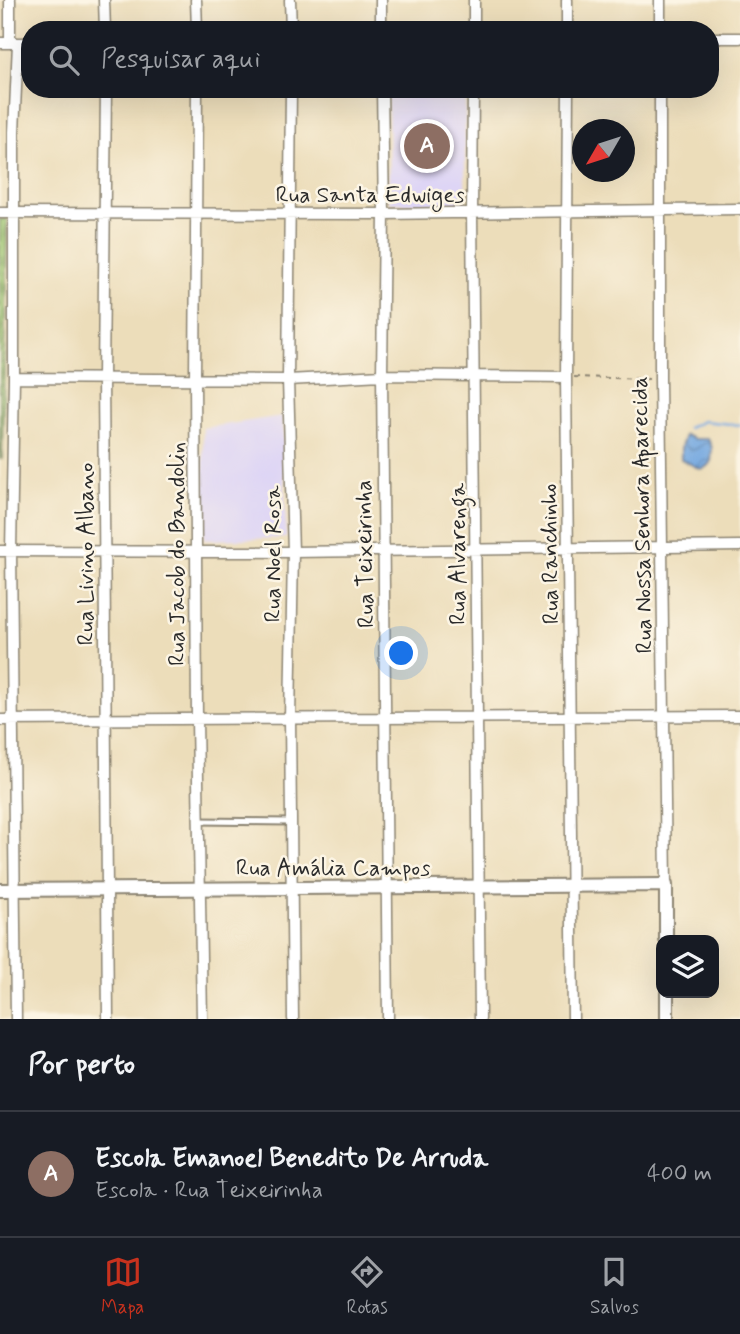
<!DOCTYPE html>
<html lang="pt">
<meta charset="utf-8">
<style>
body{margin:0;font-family:Mynerve,sans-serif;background:#20242c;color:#f1f3f6}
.controls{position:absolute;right:21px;bottom:21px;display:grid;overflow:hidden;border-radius:14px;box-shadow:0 7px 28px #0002}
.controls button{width:63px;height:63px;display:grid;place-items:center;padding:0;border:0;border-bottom:2px solid #363941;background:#171b24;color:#f1f3f6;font:35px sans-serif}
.compass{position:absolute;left:572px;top:119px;width:63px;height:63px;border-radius:50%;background:#171b24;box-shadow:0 7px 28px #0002;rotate:231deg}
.you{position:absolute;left:402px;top:654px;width:24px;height:24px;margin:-18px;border:5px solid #fff;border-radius:50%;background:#1a73e8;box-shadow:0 0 0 10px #1a73e833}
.badge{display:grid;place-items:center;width:46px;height:46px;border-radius:50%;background:#c8321e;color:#fff;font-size:23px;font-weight:700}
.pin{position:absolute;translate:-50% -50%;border:4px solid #fff;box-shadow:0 2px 7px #0006}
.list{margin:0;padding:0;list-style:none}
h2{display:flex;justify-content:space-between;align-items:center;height:91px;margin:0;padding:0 28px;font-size:30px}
h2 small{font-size:23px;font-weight:400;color:#9ea1a6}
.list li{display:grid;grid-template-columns:46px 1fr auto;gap:21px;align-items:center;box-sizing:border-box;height:126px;padding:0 28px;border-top:2px solid #363941}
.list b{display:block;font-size:26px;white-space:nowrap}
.list p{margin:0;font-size:23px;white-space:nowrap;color:#9ea1a6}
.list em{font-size:23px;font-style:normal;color:#9ea1a6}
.icon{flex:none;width:38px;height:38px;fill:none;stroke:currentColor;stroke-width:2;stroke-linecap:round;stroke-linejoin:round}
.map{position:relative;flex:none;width:740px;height:1019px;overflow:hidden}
.search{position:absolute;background:#171b24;box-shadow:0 7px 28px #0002;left:21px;right:21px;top:21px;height:77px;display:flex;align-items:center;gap:18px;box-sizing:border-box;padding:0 24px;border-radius:28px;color:#9ea1a6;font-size:26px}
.sheet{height:217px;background:#171b24}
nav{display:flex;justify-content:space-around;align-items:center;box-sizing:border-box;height:98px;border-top:2px solid #363941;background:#171b24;font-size:19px;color:#9ea1a6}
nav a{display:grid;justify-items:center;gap:4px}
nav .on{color:#c8321e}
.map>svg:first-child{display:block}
.built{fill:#ded5f5}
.cemetery{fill:url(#cemetery-stones);stroke:#687c51;stroke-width:2}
.water{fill:url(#water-waves);stroke:#4f6986;stroke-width:2}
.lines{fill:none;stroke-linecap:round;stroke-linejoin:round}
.stream{stroke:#73a7e0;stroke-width:2.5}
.service-casing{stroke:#8c8472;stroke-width:9}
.minor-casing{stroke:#8c8472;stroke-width:13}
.tertiary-casing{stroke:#8c8472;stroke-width:16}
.path{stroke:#8c8472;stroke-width:2;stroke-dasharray:5 5;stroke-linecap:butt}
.service{stroke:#fff;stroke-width:5}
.minor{stroke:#fff;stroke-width:10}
.tertiary{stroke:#fff;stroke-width:12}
.labels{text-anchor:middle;stroke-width:5;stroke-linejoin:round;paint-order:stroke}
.street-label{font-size:23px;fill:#2b2b2b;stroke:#fcf5e5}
</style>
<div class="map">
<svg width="740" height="1019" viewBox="0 0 740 1019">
<defs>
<pattern id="cemetery-stones" width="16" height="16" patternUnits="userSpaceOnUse" patternTransform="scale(1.75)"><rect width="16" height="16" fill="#a4cc77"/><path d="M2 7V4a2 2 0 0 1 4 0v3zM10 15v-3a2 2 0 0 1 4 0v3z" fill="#8daf67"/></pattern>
<pattern id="water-waves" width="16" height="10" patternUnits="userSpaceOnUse" patternTransform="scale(1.75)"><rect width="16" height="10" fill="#73a7e0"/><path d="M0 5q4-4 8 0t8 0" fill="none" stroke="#5f88b6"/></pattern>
</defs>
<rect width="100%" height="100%" fill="#fcf5e5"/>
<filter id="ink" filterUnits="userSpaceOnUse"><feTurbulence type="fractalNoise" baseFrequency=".0143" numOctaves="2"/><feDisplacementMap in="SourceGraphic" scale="14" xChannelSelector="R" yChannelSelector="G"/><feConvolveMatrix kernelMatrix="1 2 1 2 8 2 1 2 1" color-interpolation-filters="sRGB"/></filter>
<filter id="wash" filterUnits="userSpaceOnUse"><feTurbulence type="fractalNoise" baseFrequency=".00686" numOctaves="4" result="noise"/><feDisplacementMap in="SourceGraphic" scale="28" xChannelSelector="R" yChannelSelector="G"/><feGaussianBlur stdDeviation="1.57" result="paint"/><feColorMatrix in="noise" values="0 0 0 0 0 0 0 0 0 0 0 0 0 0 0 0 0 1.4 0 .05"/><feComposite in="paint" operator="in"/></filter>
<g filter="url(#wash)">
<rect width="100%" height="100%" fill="#ecddba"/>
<path class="built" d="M388,89H465V205L389,203Z
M283,416L286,538L204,540L203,428Z"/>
<path class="cemetery" d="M0,219H7L2,459H0Z"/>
<path class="water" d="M685,435L694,439H708L712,448L711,462L706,467L700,469L681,459V447Z"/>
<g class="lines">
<path class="stream" d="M688,428L703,421L740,425"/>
</g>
</g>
<g filter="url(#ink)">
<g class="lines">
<g class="service-casing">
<path id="service" d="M199,821L290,822"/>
</g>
<g class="minor-casing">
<path id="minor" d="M10,0V43
M104,0L105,30
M196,0L197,30
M290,0L291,30
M474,0V30
M567,0V30
M660,0V30
M381,30V0
M710,38H740
M0,43H30
M106,89L103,378L108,1019
M197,89L195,379L197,720L202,1019
M291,89L288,380L293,552L290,719L293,1019
M382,89L384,214L382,375L388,1019
M473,89L472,213L480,1019
M568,89L566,377L573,1019
M660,89V379L666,885
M0,213L384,214L740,209
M14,378L288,380L382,375L566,377
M0,551L293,552L740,546
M0,720L740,716
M16,1019L11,551L14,378V132L18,43"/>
</g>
<g class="tertiary-casing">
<path id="tertiary" d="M0,890C222,888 444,888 666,885V940
M667,993V1019"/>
</g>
<path class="path" d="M574,377L652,379"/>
<use href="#service" class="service"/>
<use href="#minor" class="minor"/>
<use href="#tertiary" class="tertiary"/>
</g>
</g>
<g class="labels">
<g class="street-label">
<text x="370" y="202">Rua Santa Edwiges</text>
<text transform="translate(641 515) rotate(-91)" y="8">Rua Nossa Senhora Aparecida</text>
<text transform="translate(85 554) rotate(-90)" y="8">Rua Livino Albano</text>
<text transform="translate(176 554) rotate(-90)" y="8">Rua Jacob do Bandolin</text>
<text transform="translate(272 554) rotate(-90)" y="8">Rua Noel Rosa</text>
<text transform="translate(364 554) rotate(-91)" y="8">Rua Teixeirinha</text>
<text transform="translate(457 554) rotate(-90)" y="8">Rua Alvarenga</text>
<text transform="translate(549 554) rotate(-91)" y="8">Rua Ranchinho</text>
<text x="333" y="875">Rua Amália Campos</text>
</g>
</g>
</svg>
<div class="controls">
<button><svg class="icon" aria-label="layers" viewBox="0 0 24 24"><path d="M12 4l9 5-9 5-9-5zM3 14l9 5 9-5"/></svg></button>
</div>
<svg class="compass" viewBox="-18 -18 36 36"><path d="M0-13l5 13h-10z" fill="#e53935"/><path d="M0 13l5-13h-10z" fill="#9ea1a6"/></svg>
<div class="you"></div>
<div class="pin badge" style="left:427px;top:146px;background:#8d6e63">A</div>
<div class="search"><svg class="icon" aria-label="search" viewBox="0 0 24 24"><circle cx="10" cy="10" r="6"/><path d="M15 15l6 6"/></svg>Pesquisar aqui</div>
</div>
<section class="sheet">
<h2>Por perto<small></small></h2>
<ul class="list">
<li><span class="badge" style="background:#8d6e63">A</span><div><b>Escola Emanoel Benedito De Arruda</b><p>Escola · Rua Teixeirinha</p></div><em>400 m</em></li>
</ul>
</section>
<nav>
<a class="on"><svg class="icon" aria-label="map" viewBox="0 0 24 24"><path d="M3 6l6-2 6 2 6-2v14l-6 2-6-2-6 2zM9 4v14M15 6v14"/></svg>Mapa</a>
<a><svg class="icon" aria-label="directions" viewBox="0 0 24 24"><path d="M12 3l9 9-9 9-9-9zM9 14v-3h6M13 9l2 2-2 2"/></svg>Rotas</a>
<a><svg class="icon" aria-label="saved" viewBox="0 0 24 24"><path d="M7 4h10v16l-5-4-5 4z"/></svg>Salvos</a>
</nav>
